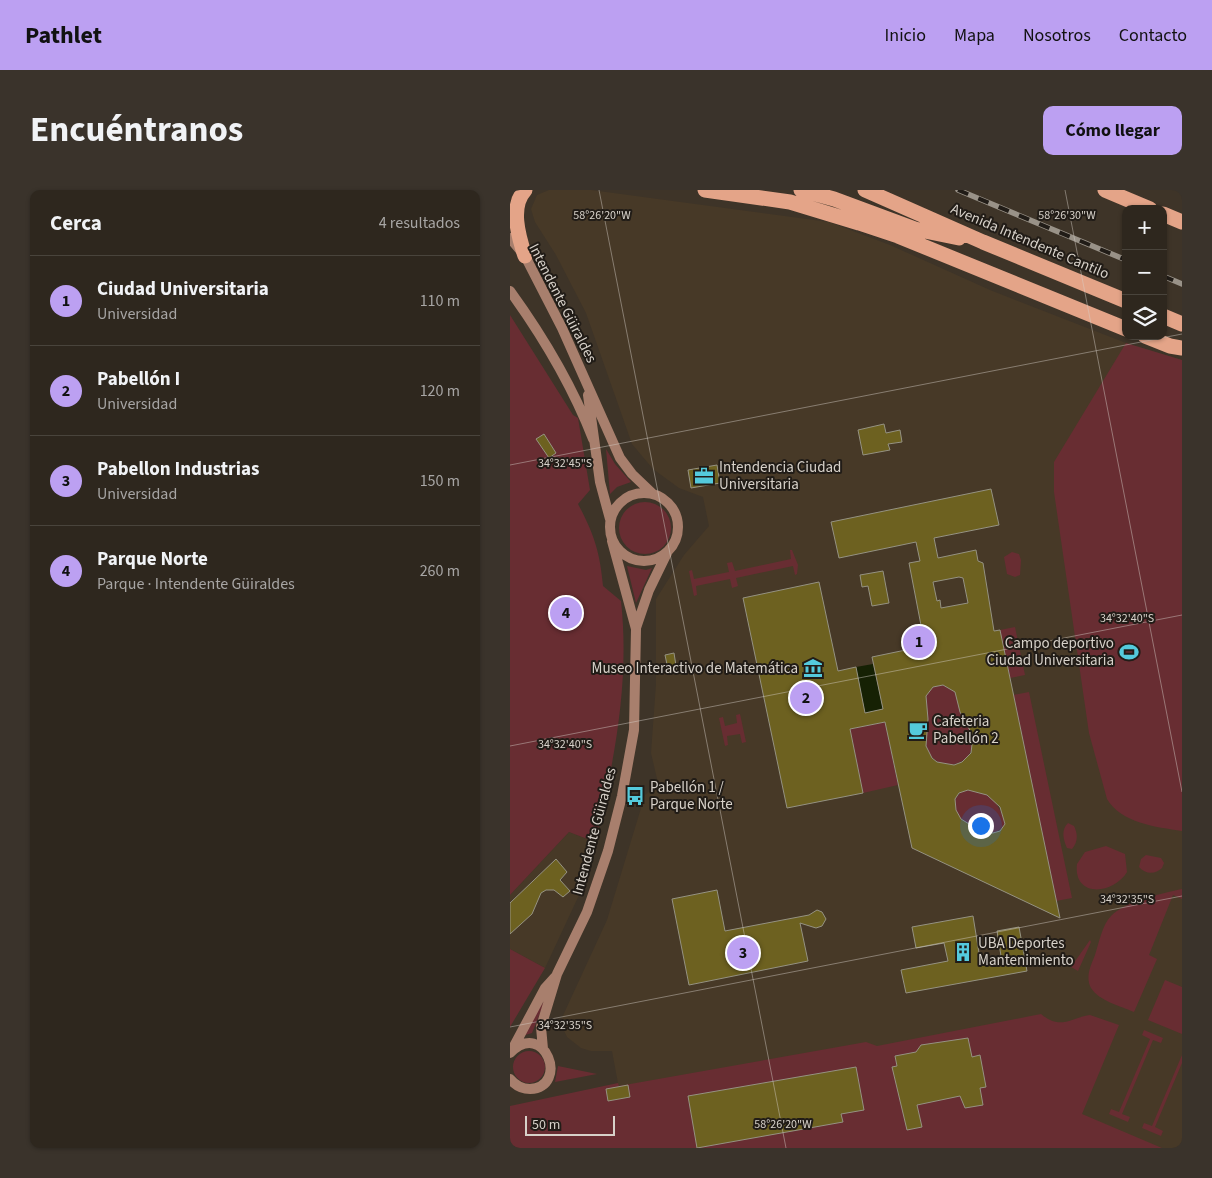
<!DOCTYPE html>
<html lang="es">
<meta charset="utf-8">
<style>
body{margin:0;font-family:"Source Sans 3",sans-serif;background:#3a332b;color:#f1f3f6}
.controls{position:absolute;right:15px;top:15px;display:grid;overflow:hidden;border-radius:10px;box-shadow:0 1px 4px #0004}
.controls button{width:45px;height:45px;display:grid;place-items:center;padding:0;border:0;border-bottom:1px solid #49443c;background:#2e271e;color:#f1f3f6;font:25px sans-serif}
.scale{position:absolute;left:15px;bottom:12px;width:90px;box-sizing:border-box;padding-left:5px;border:2px solid #d7d1c9;border-top:0;font-size:14px;line-height:18px;white-space:nowrap;color:#d7d1c9;-webkit-text-stroke:4px #211c17;paint-order:stroke}
.you{position:absolute;left:470px;top:635px;width:18px;height:18px;margin:-12px;border:4px solid #fff;border-radius:50%;background:#1a73e8;box-shadow:0 0 0 8px #1a73e833}
.badge{display:grid;place-items:center;width:32px;height:32px;border-radius:50%;background:#bca0f2;color:#111;font-size:16px;font-weight:700}
.pin{position:absolute;translate:-50% -50%;border:2px solid #fff;box-shadow:0 1px 5px #0006}
.list{margin:0;padding:0;list-style:none}
h2{display:flex;justify-content:space-between;align-items:center;height:65px;margin:0;padding:0 20px;font-size:21px}
h2 small{font-size:16px;font-weight:400;color:#a7a5a4}
.list li{display:grid;grid-template-columns:32px 1fr auto;gap:15px;align-items:center;box-sizing:border-box;height:90px;padding:0 20px;border-top:1px solid #49443c}
.list b{display:block;font-size:19px;white-space:nowrap}
.list p{margin:0;font-size:16px;white-space:nowrap;color:#a7a5a4}
.list em{font-size:16px;font-style:normal;color:#a7a5a4}
.icon{flex:none;width:28px;height:28px;fill:none;stroke:currentColor;stroke-width:2;stroke-linecap:round;stroke-linejoin:round}
.map{position:relative;flex:none;width:672px;height:958px;overflow:hidden;border-radius:10px}
header{display:flex;align-items:center;gap:30px;box-sizing:border-box;height:70px;padding:0 25px;background:#bca0f2;color:#111}
header strong{font-size:24px}
nav{display:flex;gap:28px;margin-inline-start:auto;font-size:18px}
.intro{display:flex;align-items:center;justify-content:space-between;box-sizing:border-box;height:120px;padding:0 30px}
h1{margin:0;font-size:35px}
.button{padding:12px 22px;border-radius:10px;background:#bca0f2;color:#111;font-size:18px;font-weight:700}
main{display:flex;gap:30px;padding:0 30px}
aside{flex:1;background:#2e271e;border-radius:10px;box-shadow:0 1px 4px #0004}
.map>svg:first-child{display:block}
.built{fill:#473927}
.green{fill:#682d32}
.water{fill:#162104}
.building{fill:#6d6120;stroke:#959282;fill-rule:evenodd}
.lines{fill:none;stroke-linecap:round;stroke-linejoin:round}
.secondary{stroke:#a87f6d;stroke-width:10}
.motorway{stroke:#e4a488;stroke-width:15}
.rail-casing{stroke:#999288;stroke-width:5.5}
.rail{stroke:#211c17;stroke-width:4;stroke-dasharray:11;stroke-linecap:butt}
.ticks{fill:none;stroke:#d7d1c9;stroke-width:1;stroke-opacity:0.45}
.labels{text-anchor:middle;stroke-width:4;stroke-linejoin:round;paint-order:stroke}
.street-label{font-size:15px;fill:#d7d1c9;stroke:#211c17}
.poi-label{font-size:15px;fill:#d7d1c9;stroke:#211c17;text-anchor:start}
.ticks-label{font-size:12px;text-anchor:middle;fill:#d7d1c9;stroke:#211c17;stroke-width:4;stroke-linejoin:round;paint-order:stroke}
</style>
<header>
<strong>Pathlet</strong>
<nav><a>Inicio</a><a>Mapa</a><a>Nosotros</a><a>Contacto</a></nav>
</header>
<div class="intro"><h1>Encuéntranos</h1><a class="button">Cómo llegar</a></div>
<main>
<aside>
<h2>Cerca<small>4 resultados</small></h2>
<ul class="list">
<li><span class="badge">1</span><div><b>Ciudad Universitaria</b><p>Universidad</p></div><em>110 m</em></li>
<li><span class="badge">2</span><div><b>Pabellón I</b><p>Universidad</p></div><em>120 m</em></li>
<li><span class="badge">3</span><div><b>Pabellon Industrias</b><p>Universidad</p></div><em>150 m</em></li>
<li><span class="badge">4</span><div><b>Parque Norte</b><p>Parque · Intendente Güiraldes</p></div><em>260 m</em></li>
</ul>
</aside>
<div class="map">
<svg width="672" height="958" viewBox="0 0 672 958">
<rect width="100%" height="100%" fill="#3e3428"/>
<path class="built" d="M39,0H81L319,32L380,55L480,100L616,153L672,170V958H120L102,861H81L71,858L57,847L50,832L97,730L135,605L148,593L141,563L146,494V409L174,365L199,336L193,307L169,298L143,279L122,254L76,123L46,65L25,32L21,19L27,5Z
M59,642L85,652L70,703L35,778L0,759V705Z"/>
<path class="green" d="M0,125L63,225L68,228L80,300L68,314C84,344 90,362 93,396L111,411C120,492 104,573 85,652L59,642L0,705Z
M616,153L672,170V641C646,637 611,633 597,609L579,543L544,302V272Z
M96,259L105,274L121,292L107,297L100,304Z
M109 338a26 26 0 1 1 52 0a26 26 0 1 1-52 0Z
M280,360H282L288,375L287,384L285,385L283,376L226,388L228,396L222,398L220,389L186,396L187,405L184,406L179,381L182,380L184,389L219,382L217,373L222,372L225,381L281,369Z
M502,362L509,364L511,370L510,385L505,387L497,384L494,367Z
M117,376L136,380L142,378L126,413Z
M505,437L515,485L500,488L490,440Z
M433,495L445,502C449,511 448,520 453,528C456,534 462,538 463,545C468,577 424,587 416,555C414,549 417,542 418,536C419,526 415,516 416,506L423,497Z
M519,502L562,708L546,711L503,505Z
M230,524L236,552L232,553L230,544L217,546L218,555L215,556L209,528L213,527L215,536L227,533L226,525Z
M375,532L388,595L353,603L340,539Z
M458,600C481,601 489,614 495,633C485,654 453,637 446,621C445,617 445,613 445,609L452,601Z
M558,633L564,636C568,644 568,652 562,659L557,658C553,649 551,640 558,633Z
M596,656L615,664L617,682C603,705 563,708 567,674L575,662Z
M636,665L651,668L654,673L652,678C645,685 635,684 629,677L631,669Z
M672,699V709L663,705L639,765L647,769L624,822C611,816 589,811 581,798C575,787 581,775 585,765C589,753 592,735 601,726C614,712 653,703 672,699Z
M580,750L581,752L568,781L561,777Z
M0,759L35,778L0,837Z
M655,790L672,797V844L638,830Z
M37,806L22,843L12,846Z
M531,824C551,841 562,827 580,825L609,835L572,924L652,958H0V916L108,893L109,896L356,852L367,856Z
M634,840L653,848L651,853L643,850L612,924L620,927L618,932L599,924L601,919L609,922L640,849L632,845Z
M3 877a16 16 0 1 1 32 0a16 16 0 1 1-32 0Z
M672,865V873L645,937L653,941L651,946L632,938L634,933L642,936Z
M48,876L87,884L45,892Z"/>
<path class="water" d="M363,474L373,519L355,523L346,477Z"/>
<path class="building" d="M374,234L376,243L390,240L392,252L378,254L380,260L353,265L348,240Z
M34,244L46,263L39,268L26,249Z
M207,275L210,293L181,298L178,280Z
M481,299L489,335L424,348L428,368L466,360L468,371L473,373L484,441L490,440L550,728L402,658L375,532L340,539L353,603L277,618L233,408L309,392L328,481L346,477L355,523L373,519L362,467L415,456L399,373L410,371L406,352L329,368L321,332ZM449,387L453,388L458,413L431,418L430,410L427,411L423,392ZM433,495L445,502L450,522L463,546L461,563L452,572L444,575L427,572L422,568L416,556L418,529L416,506L423,497ZM458,600L477,605L490,617L495,634L490,641L483,643L472,642L451,629L446,620L445,609L449,603Z
M373,381L379,413L362,416L358,396L352,397L350,385Z
M164,463L167,482L159,484L155,465Z
M46,669L57,682L50,690L60,701L53,707L44,700H36L31,703L22,724L0,744V713Z
M207,700L215,741L299,725L307,720L312,722L316,729L312,736L306,738L290,733L298,771L179,795L162,709Z
M463,726L470,769L491,766L487,741L509,737L517,781L396,803L391,780L438,771L434,753L406,758L402,737Z
M458,848L462,867L470,865L476,897L470,898L473,915L455,918L450,906L407,915L412,937L397,940L382,877L387,876L385,866L406,862L411,855Z
M346,877L354,920L331,924L333,932L187,958L178,906Z
M118,895L120,907L98,911L96,899Z"/>
<g class="lines">
<path class="secondary" d="M0,48L15,66L52,138L110,268L122,284L143,304
M0,101C34,148 62,195 83,249
M78,205L90,292L100,329
M100 337a34 34 0 1 1 68 0a34 34 0 1 1-68 0Z
M126,438L139,400L157,363
M33,859L31,837L47,784L77,722L98,661L112,606L124,540L126,439L102,351
M2,860L35,798L45,787
M0,863C35,828 60,897 20,899C12,899 5,895 0,889"/>
<path class="motorway" d="M195,0L280,12L349,33L388,46L616,139
M291,0L324,9L405,39L449,48
M355,0L473,52L616,111
M595,0L640,19
M653,24L672,32
M15,66C8,45 0,16 15,0
M653,126L672,134
M635,146L660,156L672,158"/>
<g class="rail-casing">
<path id="rail" d="M448,0L616,70
M653,86L672,94"/>
</g>
<use href="#rail" class="rail"/>
</g>
<path class="ticks" d="M89,0L276,958M555,0L672,602M0,275L672,144M0,556L672,425M0,837L672,706"/>
<defs>
<g id="office-bare" transform="scale(1.5)"><path d="M-6-3h4V-5.5h4V-3h4V5H-6ZM-1-4.5V-3h2v-1.5ZM-6 0V1H6V0Z" fill="#54cadc" stroke="#211c17" stroke-width="2.5" paint-order="stroke"/></g>
<g id="stadium-bare" transform="scale(1.5)"><path d="M0-5a6.5 5 0 1 0 0 10a6.5 5 0 1 0 0-10ZM-3.5-1.8h7v3.6h-7Z" fill="#54cadc" stroke="#211c17" stroke-width="2.5" paint-order="stroke"/></g>
<g id="museum-bare" transform="scale(1.5)"><path d="M0-6L6-3V-2H-6V-3ZM-5-1h2V3h-2ZM-1-1h2V3h-2ZM3-1h2V3H3ZM-6 4H6V6H-6Z" fill="#54cadc" stroke="#211c17" stroke-width="2.5" paint-order="stroke"/></g>
<g id="cafe-bare" transform="scale(1.5)"><path d="M-5.5-4.5H6V0H3Q3 3.5 0 3.5H-2.5Q-5.5 3.5-5.5 0ZM3-3.2v2h1.7v-2ZM-6 4.5H4V6H-6Z" fill="#54cadc" stroke="#211c17" stroke-width="2.5" paint-order="stroke"/></g>
<g id="bus-bare" transform="scale(1.5)"><path d="M-5-6H5V4H4V6H2V4H-2V6H-4V4H-5ZM-3.5-4V0h7V-4ZM-3.5 1.2v1.5H-2V1.2ZM2 1.2v1.5H3.5V1.2Z" fill="#54cadc" stroke="#211c17" stroke-width="2.5" paint-order="stroke"/></g>
<g id="building-bare" transform="scale(1.5)"><path d="M-4-6H4V6H1V3H-1V6H-4ZM-2.5-4.3h1.7v1.8h-1.7ZM.8-4.3h1.7v1.8H.8ZM-2.5-1h1.7V.8h-1.7ZM.8-1h1.7V.8H.8Z" fill="#54cadc" stroke="#211c17" stroke-width="2.5" paint-order="stroke"/></g>
</defs>
<g fill-rule="evenodd">
<use href="#office-bare" x="194" y="286"/>
<use href="#stadium-bare" x="619" y="462"/>
<use href="#museum-bare" x="303" y="478"/>
<use href="#cafe-bare" x="408" y="540"/>
<use href="#bus-bare" x="125" y="606"/>
<use href="#building-bare" x="453" y="762"/>
</g>
<g class="labels">
<g class="street-label">
<text transform="translate(520 51) rotate(23)" y="5">Avenida Intendente Cantilo</text>
<text transform="translate(53 113) rotate(63)" y="5">Intendente Güiraldes</text>
<text transform="translate(84 641) rotate(-75)" y="5">Intendente Güiraldes</text>
</g>
<g class="poi-label">
<text x="209" y="282">Intendencia Ciudad<tspan x="209" dy="17">Universitaria</tspan></text>
<text x="604" y="458" text-anchor="end">Campo deportivo<tspan x="604" dy="17">Ciudad Universitaria</tspan></text>
<text x="288" y="483" text-anchor="end">Museo Interactivo de Matemática</text>
<text x="423" y="536">Cafeteria<tspan x="423" dy="17">Pabellón 2</tspan></text>
<text x="140" y="602">Pabellón 1 /<tspan x="140" dy="17">Parque Norte</tspan></text>
<text x="468" y="758">UBA Deportes<tspan x="468" dy="17">Mantenimiento</tspan></text>
</g>
</g>
<g class="ticks-label">
<text x="92" y="29">58°26'20"W</text>
<text x="557" y="29">58°26'30"W</text>
<text x="55" y="277">34°32'45"S</text>
<text x="617" y="432">34°32'40"S</text>
<text x="55" y="558">34°32'40"S</text>
<text x="617" y="713">34°32'35"S</text>
<text x="55" y="839">34°32'35"S</text>
<text x="273" y="938">58°26'20"W</text>
</g>
</svg>
<div class="controls">
<button>+</button>
<button>−</button>
<button><svg class="icon" aria-label="layers" viewBox="0 0 24 24"><path d="M12 4l9 5-9 5-9-5zM3 14l9 5 9-5"/></svg></button>
</div>
<div class="scale">50 m</div>
<div class="you"></div>
<div class="pin badge" style="left:409px;top:452px">1</div>
<div class="pin badge" style="left:296px;top:508px">2</div>
<div class="pin badge" style="left:233px;top:763px">3</div>
<div class="pin badge" style="left:56px;top:423px">4</div>
</div>
</main>
